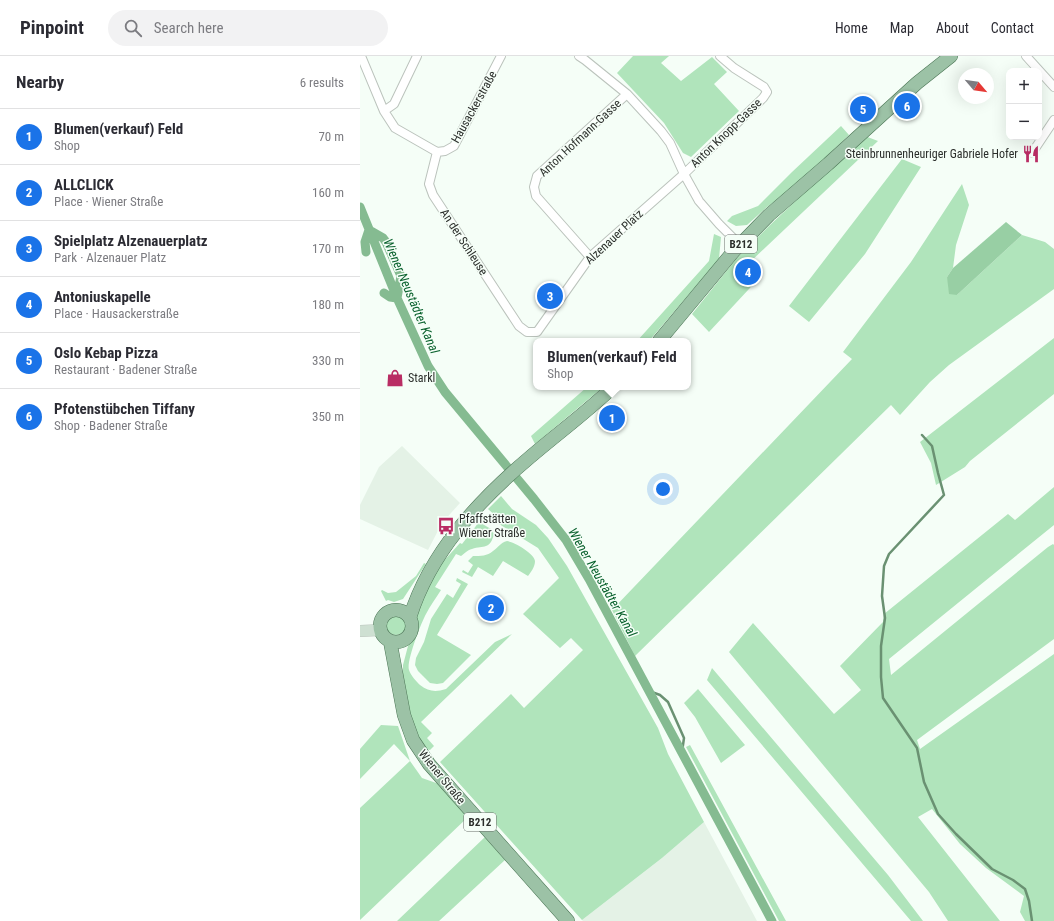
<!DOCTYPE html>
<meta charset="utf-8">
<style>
body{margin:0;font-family:"Roboto Condensed",sans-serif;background:#f2f2f3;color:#2b2b33}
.controls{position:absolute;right:12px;top:12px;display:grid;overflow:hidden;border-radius:8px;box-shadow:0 4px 16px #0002}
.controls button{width:36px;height:36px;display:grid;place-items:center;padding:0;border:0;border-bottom:1px solid #e1e1e2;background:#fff;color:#2b2b33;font:20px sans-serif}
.compass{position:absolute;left:598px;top:12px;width:36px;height:36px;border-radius:50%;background:#fff;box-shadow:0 4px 16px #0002;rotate:119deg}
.you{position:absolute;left:303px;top:433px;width:14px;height:14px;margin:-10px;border:3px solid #fff;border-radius:50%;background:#1a73e8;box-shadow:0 0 0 6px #1a73e833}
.badge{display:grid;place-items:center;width:26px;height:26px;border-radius:50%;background:#1a73e8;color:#fff;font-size:13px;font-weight:700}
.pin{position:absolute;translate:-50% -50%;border:2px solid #fff;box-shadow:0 1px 4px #0006}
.popup{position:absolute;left:173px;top:282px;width:158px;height:52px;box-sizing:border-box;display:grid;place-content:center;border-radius:8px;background:#fff;filter:drop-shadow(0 1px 3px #0005);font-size:13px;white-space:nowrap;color:#7c7c81}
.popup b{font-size:15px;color:#2b2b33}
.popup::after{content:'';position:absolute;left:50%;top:100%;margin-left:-8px;border:8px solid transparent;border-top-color:#fff}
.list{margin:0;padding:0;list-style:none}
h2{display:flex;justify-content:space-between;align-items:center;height:52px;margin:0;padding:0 16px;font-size:17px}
h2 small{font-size:13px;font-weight:400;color:#7c7c81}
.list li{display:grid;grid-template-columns:26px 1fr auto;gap:12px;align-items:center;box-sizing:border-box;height:56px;padding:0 16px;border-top:1px solid #e1e1e2}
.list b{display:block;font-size:15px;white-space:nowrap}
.list p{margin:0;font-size:13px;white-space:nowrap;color:#7c7c81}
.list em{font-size:13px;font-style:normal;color:#7c7c81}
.icon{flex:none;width:22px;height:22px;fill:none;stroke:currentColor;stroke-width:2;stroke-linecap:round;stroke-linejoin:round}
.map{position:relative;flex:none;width:694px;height:865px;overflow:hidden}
header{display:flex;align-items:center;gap:24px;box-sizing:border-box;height:56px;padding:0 20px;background:#fff;border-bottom:1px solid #e1e1e2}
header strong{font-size:19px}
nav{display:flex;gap:22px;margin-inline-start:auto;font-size:14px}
.search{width:280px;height:36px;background:#f2f2f3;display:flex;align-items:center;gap:10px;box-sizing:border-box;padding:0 14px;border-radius:22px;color:#7c7c81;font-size:15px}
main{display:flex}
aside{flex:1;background:#fff}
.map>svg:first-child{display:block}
.built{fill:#e4f2e6}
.green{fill:#b0e4bb}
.forest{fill:#98cfa4}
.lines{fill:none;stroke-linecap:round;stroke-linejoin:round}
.stream{stroke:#6a9172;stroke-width:2.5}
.canal{stroke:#85bb91;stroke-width:9}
.street-casing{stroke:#bbc3bc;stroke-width:10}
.secondary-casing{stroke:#bbc3bc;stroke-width:12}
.primary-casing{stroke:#4a7454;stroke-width:14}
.street{stroke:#fff;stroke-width:8}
.secondary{stroke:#cee0d2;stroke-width:11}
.primary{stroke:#9cc2a6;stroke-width:13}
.labels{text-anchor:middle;stroke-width:3;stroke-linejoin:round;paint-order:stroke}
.shield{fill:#f5fef7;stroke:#686c68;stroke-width:1}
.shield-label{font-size:11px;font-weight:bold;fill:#2b2e2b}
.street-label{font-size:12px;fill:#2b2e2b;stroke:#f5fef7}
.poi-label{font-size:12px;fill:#2b2e2b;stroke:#f5fef7;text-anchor:start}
.water-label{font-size:13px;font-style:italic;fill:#0a622e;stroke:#f5fef7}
</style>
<header>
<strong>Pinpoint</strong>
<div class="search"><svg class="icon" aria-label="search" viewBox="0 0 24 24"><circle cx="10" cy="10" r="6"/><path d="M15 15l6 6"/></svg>Search here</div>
<nav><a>Home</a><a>Map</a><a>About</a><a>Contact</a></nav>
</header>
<main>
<aside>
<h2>Nearby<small>6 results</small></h2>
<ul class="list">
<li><span class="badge">1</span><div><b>Blumen(verkauf) Feld</b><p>Shop</p></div><em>70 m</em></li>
<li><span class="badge">2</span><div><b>ALLCLICK</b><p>Place · Wiener Straße</p></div><em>160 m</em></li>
<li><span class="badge">3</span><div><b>Spielplatz Alzenauerplatz</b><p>Park · Alzenauer Platz</p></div><em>170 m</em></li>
<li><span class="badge">4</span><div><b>Antoniuskapelle</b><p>Place · Hausackerstraße</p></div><em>180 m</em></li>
<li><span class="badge">5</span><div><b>Oslo Kebap Pizza</b><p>Restaurant · Badener Straße</p></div><em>330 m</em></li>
<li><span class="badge">6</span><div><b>Pfotenstübchen Tiffany</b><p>Shop · Badener Straße</p></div><em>350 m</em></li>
</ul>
</aside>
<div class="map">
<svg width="694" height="865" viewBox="0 0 694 865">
<rect width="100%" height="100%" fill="#f5fef7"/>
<path class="built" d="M42,390L100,447L82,467L68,494L0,463V449L19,411Z
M344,766L397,865H223L222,864L302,802Z"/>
<path class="green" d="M273,0H309L301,7L321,25L352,1L367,16L354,28L379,55L331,101L323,97L304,67L257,17Z
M481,70L489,79L432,133L407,151L387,169L376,170L367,165L372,160L398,150L432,116Z
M505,80L518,85L389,207L402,219L349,276L332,258L377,202L410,169Z
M542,103L561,111L505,198L449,266L429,250Z
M602,128L609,149L596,189L593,212L587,221L597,239L662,179L685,186L694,193V233L589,309L570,326L540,359L531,349L275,600L252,554L492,303L483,296L551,206Z
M354,178L361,181L359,203L289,285H277L349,205Z
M694,282V338L610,405L605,411L576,429L571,407L560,386Z
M227,331H243L175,388L171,380Z
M694,431V469L529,603L531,619L688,491L693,488L694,489V583L557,684L560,693L694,598V865H665L660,856L664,840L626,812L600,788L572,753L558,761L640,865H588L569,836L369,596L393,567L474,658L501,634L480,610L523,566L524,558L648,458L655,464Z
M141,440L152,453L176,469L188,482L207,510L298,672L308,698L344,766L302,802L222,864L80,706L151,638L164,652L223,594L211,582L200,592L163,558L199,522L178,492L139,468L140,464L128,453Z
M119,466L131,473L134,478C130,494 124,489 112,493C107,494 104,498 101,500L96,498L75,531L81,534C76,542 70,550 66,558C61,567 46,606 49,614C51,620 56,625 60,629C69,636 76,636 86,633L135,586L152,578L61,666L72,677L67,682L74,690L70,694L66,693L61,686L53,667L46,646L43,626V609L48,590L56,574L57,557L60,545L80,509L100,487L102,488Z
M147,485C154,486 174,497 175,505C175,511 171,516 168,520L143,505L133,520L118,511L112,521L102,516L103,514L108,517L113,509L108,505L113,500C121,500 127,500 133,495C139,491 140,487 147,485Z
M64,507L66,508L43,543L34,546L28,544L26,545L21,535L22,534L28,537L36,536L56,520Z
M97,522L108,528L77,579L111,599L83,627L77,628L70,627L58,615L55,609L56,602L64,586L71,563L87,538L93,542L101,528L96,525Z
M26 569a10 10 0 1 1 20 0a10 10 0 1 1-20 0Z
M352,612L528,819L563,865H551L347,624Z
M338,633L385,689L361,707L335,661L324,647Z
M21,669L38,670L50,705L62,722L79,728L108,761L0,864V752L50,705L34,688L0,723V693Z
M330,689L426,865H419L326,691Z
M125,781L145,804L79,865H37Z"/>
<path class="forest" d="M646,166L662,179L597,239L589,238L587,221L593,212Z"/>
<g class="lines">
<path class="stream" d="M562,379L572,390L578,417L584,439L529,498L524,510L522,540L525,562L521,590V621L523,642L557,692L564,726L578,758L596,778L632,813L653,824L665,833L669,845L672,865
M289,635L300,639L308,646L324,682L322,696"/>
<path class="canal" d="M0,151L37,242L68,310L85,336L174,443L206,484L229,523L412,865
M6,196L5,186L9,174L23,182L26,186L41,220L37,242L30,241L24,237"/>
<g class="street-casing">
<path id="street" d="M1,0L24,55L35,72L77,96L85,95L94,90L141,0
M219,0L225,4L267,38L301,75L310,87L324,118L339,145L359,168L380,189
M666,0L694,31
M24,55L34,48L57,0
M77,96L69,128L73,139L159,270L167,276H177L230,201L324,118L403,42L407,36L404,31L374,12L360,0
M672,97L694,64
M230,201L176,140L174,131L177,120L267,38"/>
</g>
<g class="secondary-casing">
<path id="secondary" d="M0,575L21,574"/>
</g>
<g class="primary-casing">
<path id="primary" d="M299,285L373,196L409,159L468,108L557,27L591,0
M20 570a16 16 0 1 1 32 0a16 16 0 1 1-32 0Z
M50,561C70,497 118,445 169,402C197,378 227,356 253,331
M30,585L44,659L53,684L69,708L208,865"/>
</g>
<use href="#street" class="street"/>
<use href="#secondary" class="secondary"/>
<use href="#primary" class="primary"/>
</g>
<defs>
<g id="restaurant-bare" transform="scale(1.38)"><path d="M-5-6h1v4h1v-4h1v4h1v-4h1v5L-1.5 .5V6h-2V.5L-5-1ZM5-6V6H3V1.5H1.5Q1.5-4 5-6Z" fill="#b92d64" stroke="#f5fef7" stroke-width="2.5" paint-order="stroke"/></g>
<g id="shop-bare" transform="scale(1.38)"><path d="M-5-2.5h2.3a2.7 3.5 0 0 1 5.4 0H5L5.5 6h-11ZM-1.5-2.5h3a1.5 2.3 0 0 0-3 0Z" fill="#b92d64" stroke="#f5fef7" stroke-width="2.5" paint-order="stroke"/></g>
<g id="bus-bare" transform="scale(1.38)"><path d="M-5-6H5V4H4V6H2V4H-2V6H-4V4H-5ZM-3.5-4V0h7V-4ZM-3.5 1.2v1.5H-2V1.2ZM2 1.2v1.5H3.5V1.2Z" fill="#b92d64" stroke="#f5fef7" stroke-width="2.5" paint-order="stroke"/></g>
</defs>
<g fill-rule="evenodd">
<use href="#restaurant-bare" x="671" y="98"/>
<use href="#shop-bare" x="35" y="322"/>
<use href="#bus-bare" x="86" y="470"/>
</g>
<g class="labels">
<g class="shield">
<rect x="365" y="179" width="32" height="18" rx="3"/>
<rect x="104" y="757" width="32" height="18" rx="3"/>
</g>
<g class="shield-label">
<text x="381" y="192">B212</text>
<text x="120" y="770">B212</text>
</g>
<g class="street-label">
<text transform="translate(114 51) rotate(-61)" y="4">Hausackerstraße</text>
<text transform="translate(366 77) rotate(-44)" y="4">Anton Knopp-Gasse</text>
<text transform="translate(220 82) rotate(-43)" y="4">Anton Hofmann-Gasse</text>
<text transform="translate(254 181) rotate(-43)" y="4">Alzenauer Platz</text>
<text transform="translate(104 186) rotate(57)" y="4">An der Schleuse</text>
<text transform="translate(82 721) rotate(51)" y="4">Wiener Straße</text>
</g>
<g class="poi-label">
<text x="658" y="102" text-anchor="end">Steinbrunnenheuriger Gabriele Hofer</text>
<text x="48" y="326">Starkl</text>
<text x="99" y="467">Pfaffstätten<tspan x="99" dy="14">Wiener Straße</tspan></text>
</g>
<g class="water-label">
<text transform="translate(52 240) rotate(67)" y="5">Wiener Neustädter Kanal</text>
<text transform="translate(243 526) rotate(60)" y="5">Wiener Neustädter Kanal</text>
</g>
</g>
</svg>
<div class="controls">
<button>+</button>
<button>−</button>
</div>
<svg class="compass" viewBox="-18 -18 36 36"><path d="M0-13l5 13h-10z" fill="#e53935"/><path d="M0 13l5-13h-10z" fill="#7c7c81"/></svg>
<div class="you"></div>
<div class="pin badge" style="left:252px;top:362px">1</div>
<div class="popup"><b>Blumen(verkauf) Feld</b>Shop</div>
<div class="pin badge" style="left:131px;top:552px">2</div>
<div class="pin badge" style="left:190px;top:240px">3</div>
<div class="pin badge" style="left:388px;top:216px">4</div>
<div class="pin badge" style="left:503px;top:53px">5</div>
<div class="pin badge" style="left:547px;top:50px">6</div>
</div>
</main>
